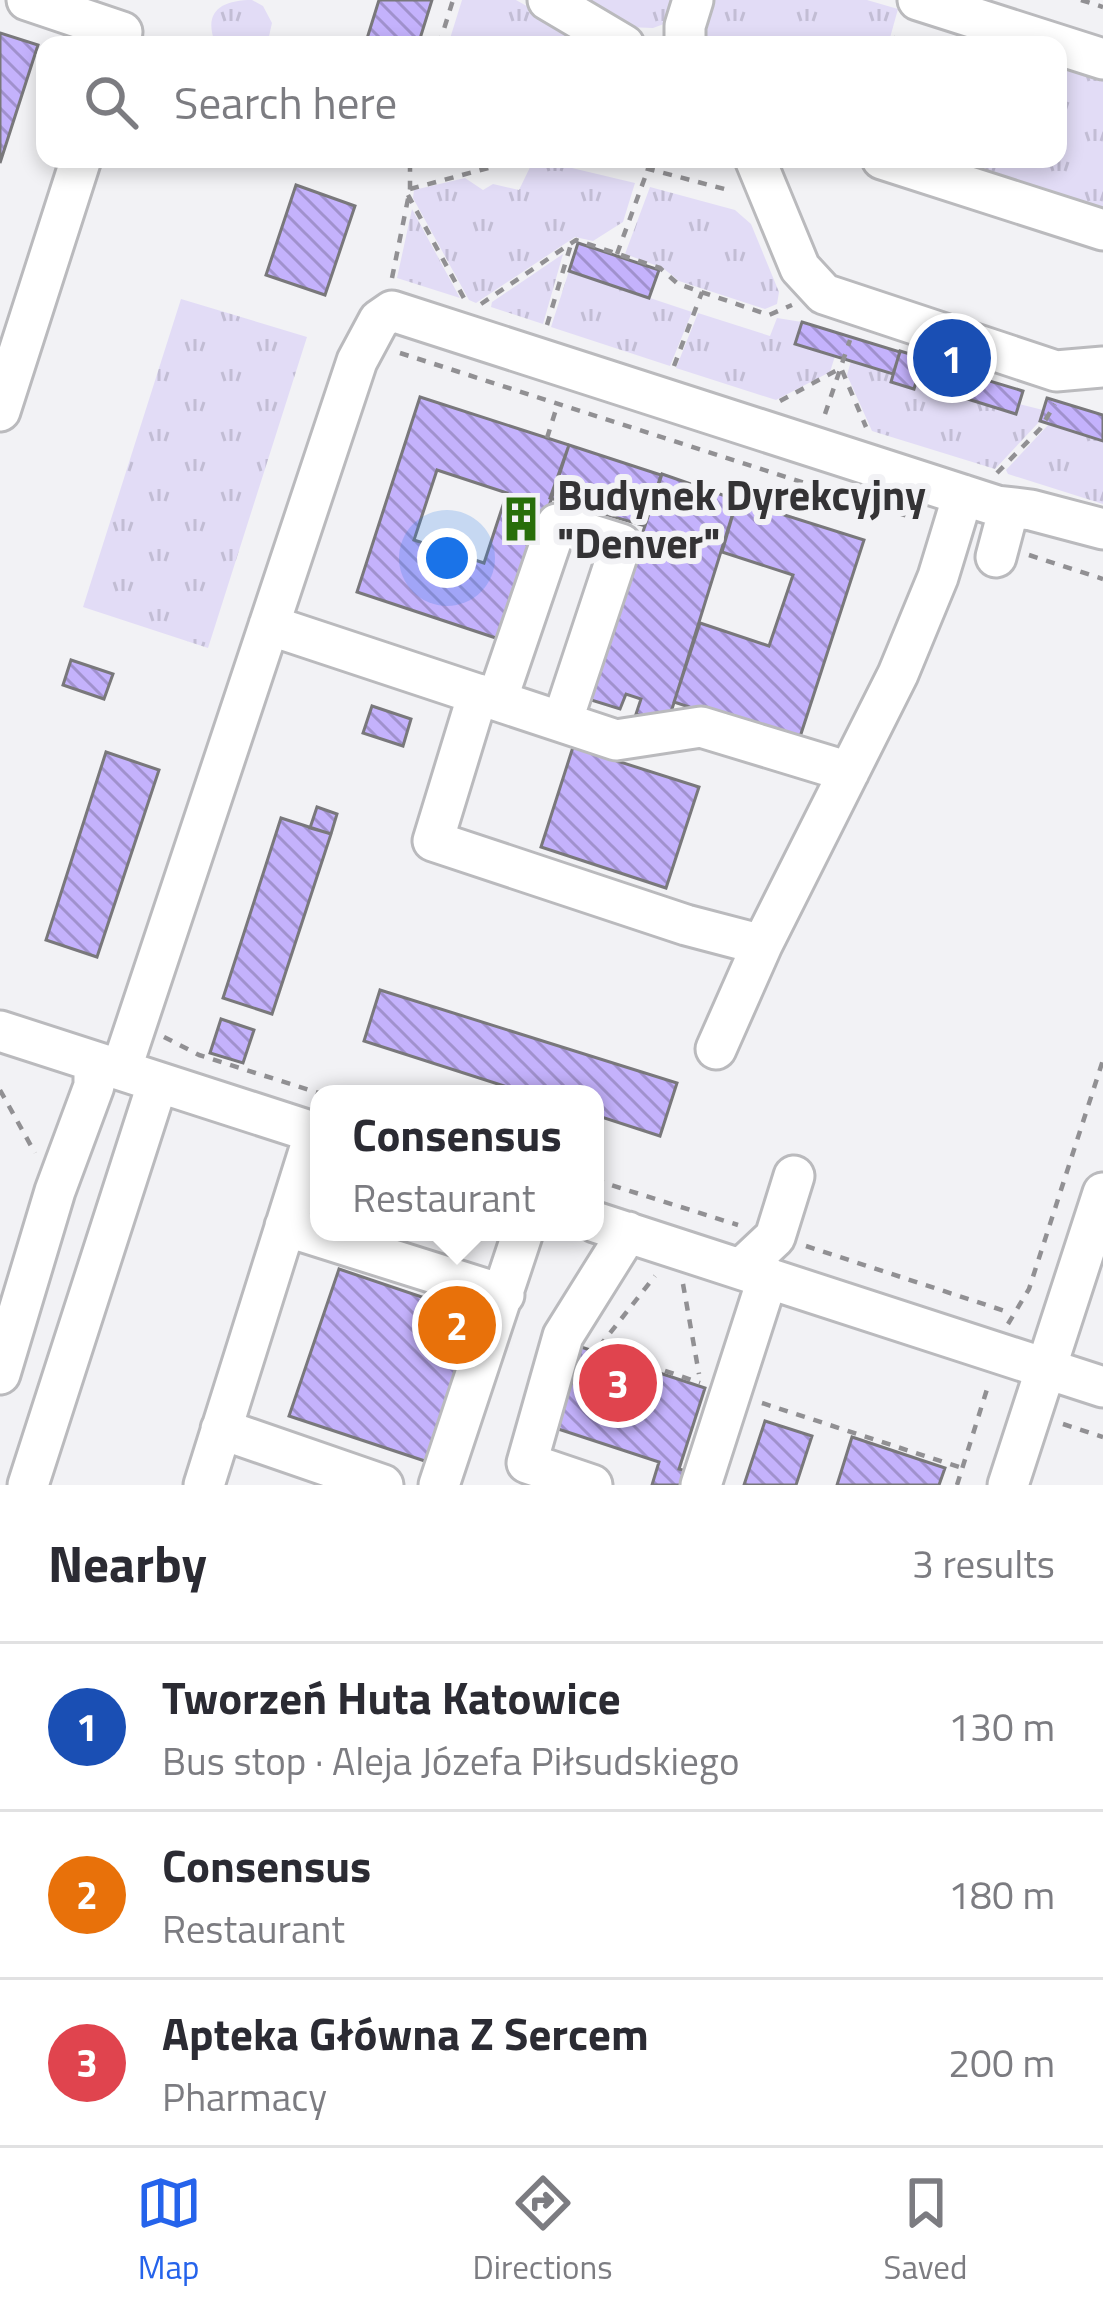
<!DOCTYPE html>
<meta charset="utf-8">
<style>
body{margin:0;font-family:"Titillium Web",sans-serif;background:#f7f7f7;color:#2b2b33}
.you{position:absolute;left:447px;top:558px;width:42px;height:42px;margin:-30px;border:9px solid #fff;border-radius:50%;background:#1a73e8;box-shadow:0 0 0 18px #1a73e833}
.badge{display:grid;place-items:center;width:78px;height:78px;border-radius:50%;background:#2563eb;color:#fff;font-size:39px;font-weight:700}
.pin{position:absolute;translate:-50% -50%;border:6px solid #fff;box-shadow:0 3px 12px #0006}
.popup{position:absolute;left:310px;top:1085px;width:294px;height:156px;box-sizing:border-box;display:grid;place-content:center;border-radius:24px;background:#fff;filter:drop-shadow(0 3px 9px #0005);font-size:39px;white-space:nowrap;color:#7c7c81}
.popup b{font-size:45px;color:#2b2b33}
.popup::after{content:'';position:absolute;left:50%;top:100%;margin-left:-24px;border:24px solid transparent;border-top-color:#fff}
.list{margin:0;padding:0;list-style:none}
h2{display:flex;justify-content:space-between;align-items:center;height:156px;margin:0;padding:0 48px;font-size:51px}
h2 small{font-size:39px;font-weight:400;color:#7c7c81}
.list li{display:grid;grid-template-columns:78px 1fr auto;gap:36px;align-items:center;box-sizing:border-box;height:168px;padding:0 48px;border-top:3px solid #e1e1e2}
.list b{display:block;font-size:45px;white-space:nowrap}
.list p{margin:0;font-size:39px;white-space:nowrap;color:#7c7c81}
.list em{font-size:39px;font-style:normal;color:#7c7c81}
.icon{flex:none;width:66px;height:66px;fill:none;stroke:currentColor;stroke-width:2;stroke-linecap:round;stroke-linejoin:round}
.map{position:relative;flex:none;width:1103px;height:1485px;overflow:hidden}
.search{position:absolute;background:#fff;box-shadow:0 6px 18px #0003;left:36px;right:36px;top:36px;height:132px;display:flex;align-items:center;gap:30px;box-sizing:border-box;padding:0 42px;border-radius:24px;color:#7c7c81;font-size:45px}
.sheet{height:660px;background:#fff}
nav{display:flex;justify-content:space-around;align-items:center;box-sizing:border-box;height:168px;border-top:3px solid #e1e1e2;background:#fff;font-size:33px;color:#7c7c81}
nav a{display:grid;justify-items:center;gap:6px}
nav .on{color:#2563eb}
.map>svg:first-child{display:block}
.grass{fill:url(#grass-tufts)}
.building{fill:url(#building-back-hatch);stroke:#79787b;stroke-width:3;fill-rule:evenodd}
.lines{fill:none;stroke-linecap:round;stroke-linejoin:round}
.minor-casing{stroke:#bababd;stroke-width:45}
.path{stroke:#919093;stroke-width:4.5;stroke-dasharray:9 9;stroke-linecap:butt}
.minor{stroke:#fff;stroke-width:39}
.labels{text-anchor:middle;stroke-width:12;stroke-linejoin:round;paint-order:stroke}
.poi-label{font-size:42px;font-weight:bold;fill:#343335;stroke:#f2f2f5;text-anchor:start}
</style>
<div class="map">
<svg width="1103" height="1485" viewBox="0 0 1103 1485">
<defs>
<pattern id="grass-tufts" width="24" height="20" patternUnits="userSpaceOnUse" patternTransform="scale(3)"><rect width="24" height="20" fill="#e2dcf6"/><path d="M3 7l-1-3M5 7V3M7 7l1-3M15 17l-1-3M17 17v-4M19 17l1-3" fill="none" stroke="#c2bdd4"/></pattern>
<pattern id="building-back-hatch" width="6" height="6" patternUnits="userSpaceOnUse" patternTransform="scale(3)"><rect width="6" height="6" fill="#c4b2fc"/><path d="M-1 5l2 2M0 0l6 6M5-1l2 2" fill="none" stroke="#a091cd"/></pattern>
</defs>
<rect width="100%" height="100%" fill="#f2f2f5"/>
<path class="grass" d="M252,0L263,6L272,23L267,45H216C202,12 221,0 252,0Z
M462,0H516L595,45H448Z
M579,0H680L664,24L653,28L628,27Z
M710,0H867L898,9L888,45H706L703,28Z
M1058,61L1103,76V213L936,159H1058Z
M534,159L635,183L623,222L593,241L575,237L476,303L469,300L413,198L414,190L465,178L483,190L493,184L519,190Z
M650,187L735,210L751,224L779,292L777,304L765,309L679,281L663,268L625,254Z
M412,209L460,298L397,278Z
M563,254L543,324L491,307L492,302Z
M569,271L692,312L670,366L551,327Z
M181,299L307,337L208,648L83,607Z
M698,313L770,336L777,318L802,322L796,344L835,356L830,372L776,400L676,368Z
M851,361L893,374L891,383L913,389L916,383L1016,414L1019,404L1043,410L1040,421L995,469L872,431L847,375Z
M1049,424L1103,441V504L1008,474L1006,470Z"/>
<path class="building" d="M379,0H432L418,45H365Z
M0,33L38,45L0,163Z
M296,185L355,206L325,295L266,275Z
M578,243L659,270L649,298L569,271Z
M802,322L900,352L893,374L795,344Z
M900,351L923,358L914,389L891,382Z
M923,361L1023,391L1016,414L916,383Z
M420,397L569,445L505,641L357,592ZM437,470L507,493L484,563L414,540Z
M1047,398L1103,415V441L1040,421Z
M569,445L661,475L645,526L550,498Z
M662,474L737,500L667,725L636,714L641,699L626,694L620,709L588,699Z
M737,500L864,540L798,743L674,702L700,623L769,646L793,575L722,552Z
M71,660L113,674L104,699L63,685Z
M372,706L411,719L403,746L363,733Z
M573,747L699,787L666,888L541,847Z
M106,752L159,770L97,957L46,940Z
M317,807L337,814L331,834L310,828Z
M281,818L331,834L272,1014L223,998Z
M380,990L677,1083L660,1136L595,1115V1094H529L364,1041Z
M221,1019L254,1030L243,1063L210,1053Z
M339,1269L487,1319L437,1465L289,1416Z
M575,1345L705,1388L679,1469L696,1474L692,1485H652L659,1462L549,1426Z
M765,1421L812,1436L796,1485H744Z
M852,1437L945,1468L939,1485H837Z"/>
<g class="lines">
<g class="minor-casing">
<path id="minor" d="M27,0L122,32
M548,0L624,45
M918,0L1103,59
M685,45V26L693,0
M755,159L800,268L824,294L1056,371L1103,367
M882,159L1103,230
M0,411L81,159
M996,557L1009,508
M269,625L616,740L701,727L849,772
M478,694L433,841L686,925L762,945
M497,700L557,524L621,544L562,722
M0,1031L319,1134
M716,1049L762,945L898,674L938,577L963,495
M121,1070L357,361L379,320L392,311L997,506L1031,510L1103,529
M595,1222L1103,1387
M285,1226L504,1295
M741,1269L775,1237L794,1176
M0,1374L55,1191L94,1086V1062
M221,1429L383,1485
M28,1485L158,1082
M204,1485L315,1132
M439,1485L523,1232
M592,1485L527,1463L563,1336L628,1232
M701,1485L768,1277
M1008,1485L1103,1193"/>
</g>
<path class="path" d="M1081,0L1103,7
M439,45L453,0
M894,45L899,29
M611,159L732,191
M410,189L507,163L508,159
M408,195L465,300
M617,254L648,169
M392,278L410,189V159
M481,304L576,240L660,268L678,284L769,315L792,305
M547,325L571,244
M400,353L920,520
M674,366L702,292
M780,401L841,368L866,427
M825,414L850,340
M547,438L558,403
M997,473L1040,429L1055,404
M1029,555L1103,579
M164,1037L199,1055L322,1094
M0,1090L35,1153
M595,1180L738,1225
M806,1246L1011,1313
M683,1284L699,1374
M1008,1324L1029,1289L1103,1060
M597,1347L700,1383
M599,1347L655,1276
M762,1403L962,1468
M1063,1424L1103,1437
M957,1485L988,1386"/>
<use href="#minor" class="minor"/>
</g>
<defs>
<g id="building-bare" transform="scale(3.6)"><path d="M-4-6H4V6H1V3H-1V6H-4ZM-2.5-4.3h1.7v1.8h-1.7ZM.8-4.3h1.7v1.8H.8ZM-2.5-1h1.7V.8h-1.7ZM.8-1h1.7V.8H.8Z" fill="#286e0a" stroke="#f2f2f5" stroke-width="2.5" paint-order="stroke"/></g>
</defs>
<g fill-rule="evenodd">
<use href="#building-bare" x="521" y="519"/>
</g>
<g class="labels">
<g class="poi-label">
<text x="557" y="510">Budynek Dyrekcyjny<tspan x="557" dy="48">"Denver"</tspan></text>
</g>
</g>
</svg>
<div class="you"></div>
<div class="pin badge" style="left:952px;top:358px;background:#1a4fb4">1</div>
<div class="pin badge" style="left:457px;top:1325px;background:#e8710a">2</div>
<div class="popup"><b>Consensus</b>Restaurant</div>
<div class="pin badge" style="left:618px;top:1383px;background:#e0444e">3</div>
<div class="search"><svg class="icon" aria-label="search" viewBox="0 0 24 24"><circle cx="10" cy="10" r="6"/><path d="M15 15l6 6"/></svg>Search here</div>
</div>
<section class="sheet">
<h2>Nearby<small>3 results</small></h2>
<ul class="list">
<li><span class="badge" style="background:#1a4fb4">1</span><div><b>Tworzeń Huta Katowice</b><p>Bus stop · Aleja Józefa Piłsudskiego</p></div><em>130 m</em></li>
<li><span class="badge" style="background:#e8710a">2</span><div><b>Consensus</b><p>Restaurant</p></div><em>180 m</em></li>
<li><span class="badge" style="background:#e0444e">3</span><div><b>Apteka Główna Z Sercem</b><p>Pharmacy</p></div><em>200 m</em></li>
</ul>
</section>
<nav>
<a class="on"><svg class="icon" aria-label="map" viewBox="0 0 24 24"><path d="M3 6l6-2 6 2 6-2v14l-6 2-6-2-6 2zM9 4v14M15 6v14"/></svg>Map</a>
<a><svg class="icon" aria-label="directions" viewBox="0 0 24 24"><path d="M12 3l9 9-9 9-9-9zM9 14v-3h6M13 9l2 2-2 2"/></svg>Directions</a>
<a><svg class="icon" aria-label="saved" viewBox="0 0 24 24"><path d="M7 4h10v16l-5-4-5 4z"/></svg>Saved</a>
</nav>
